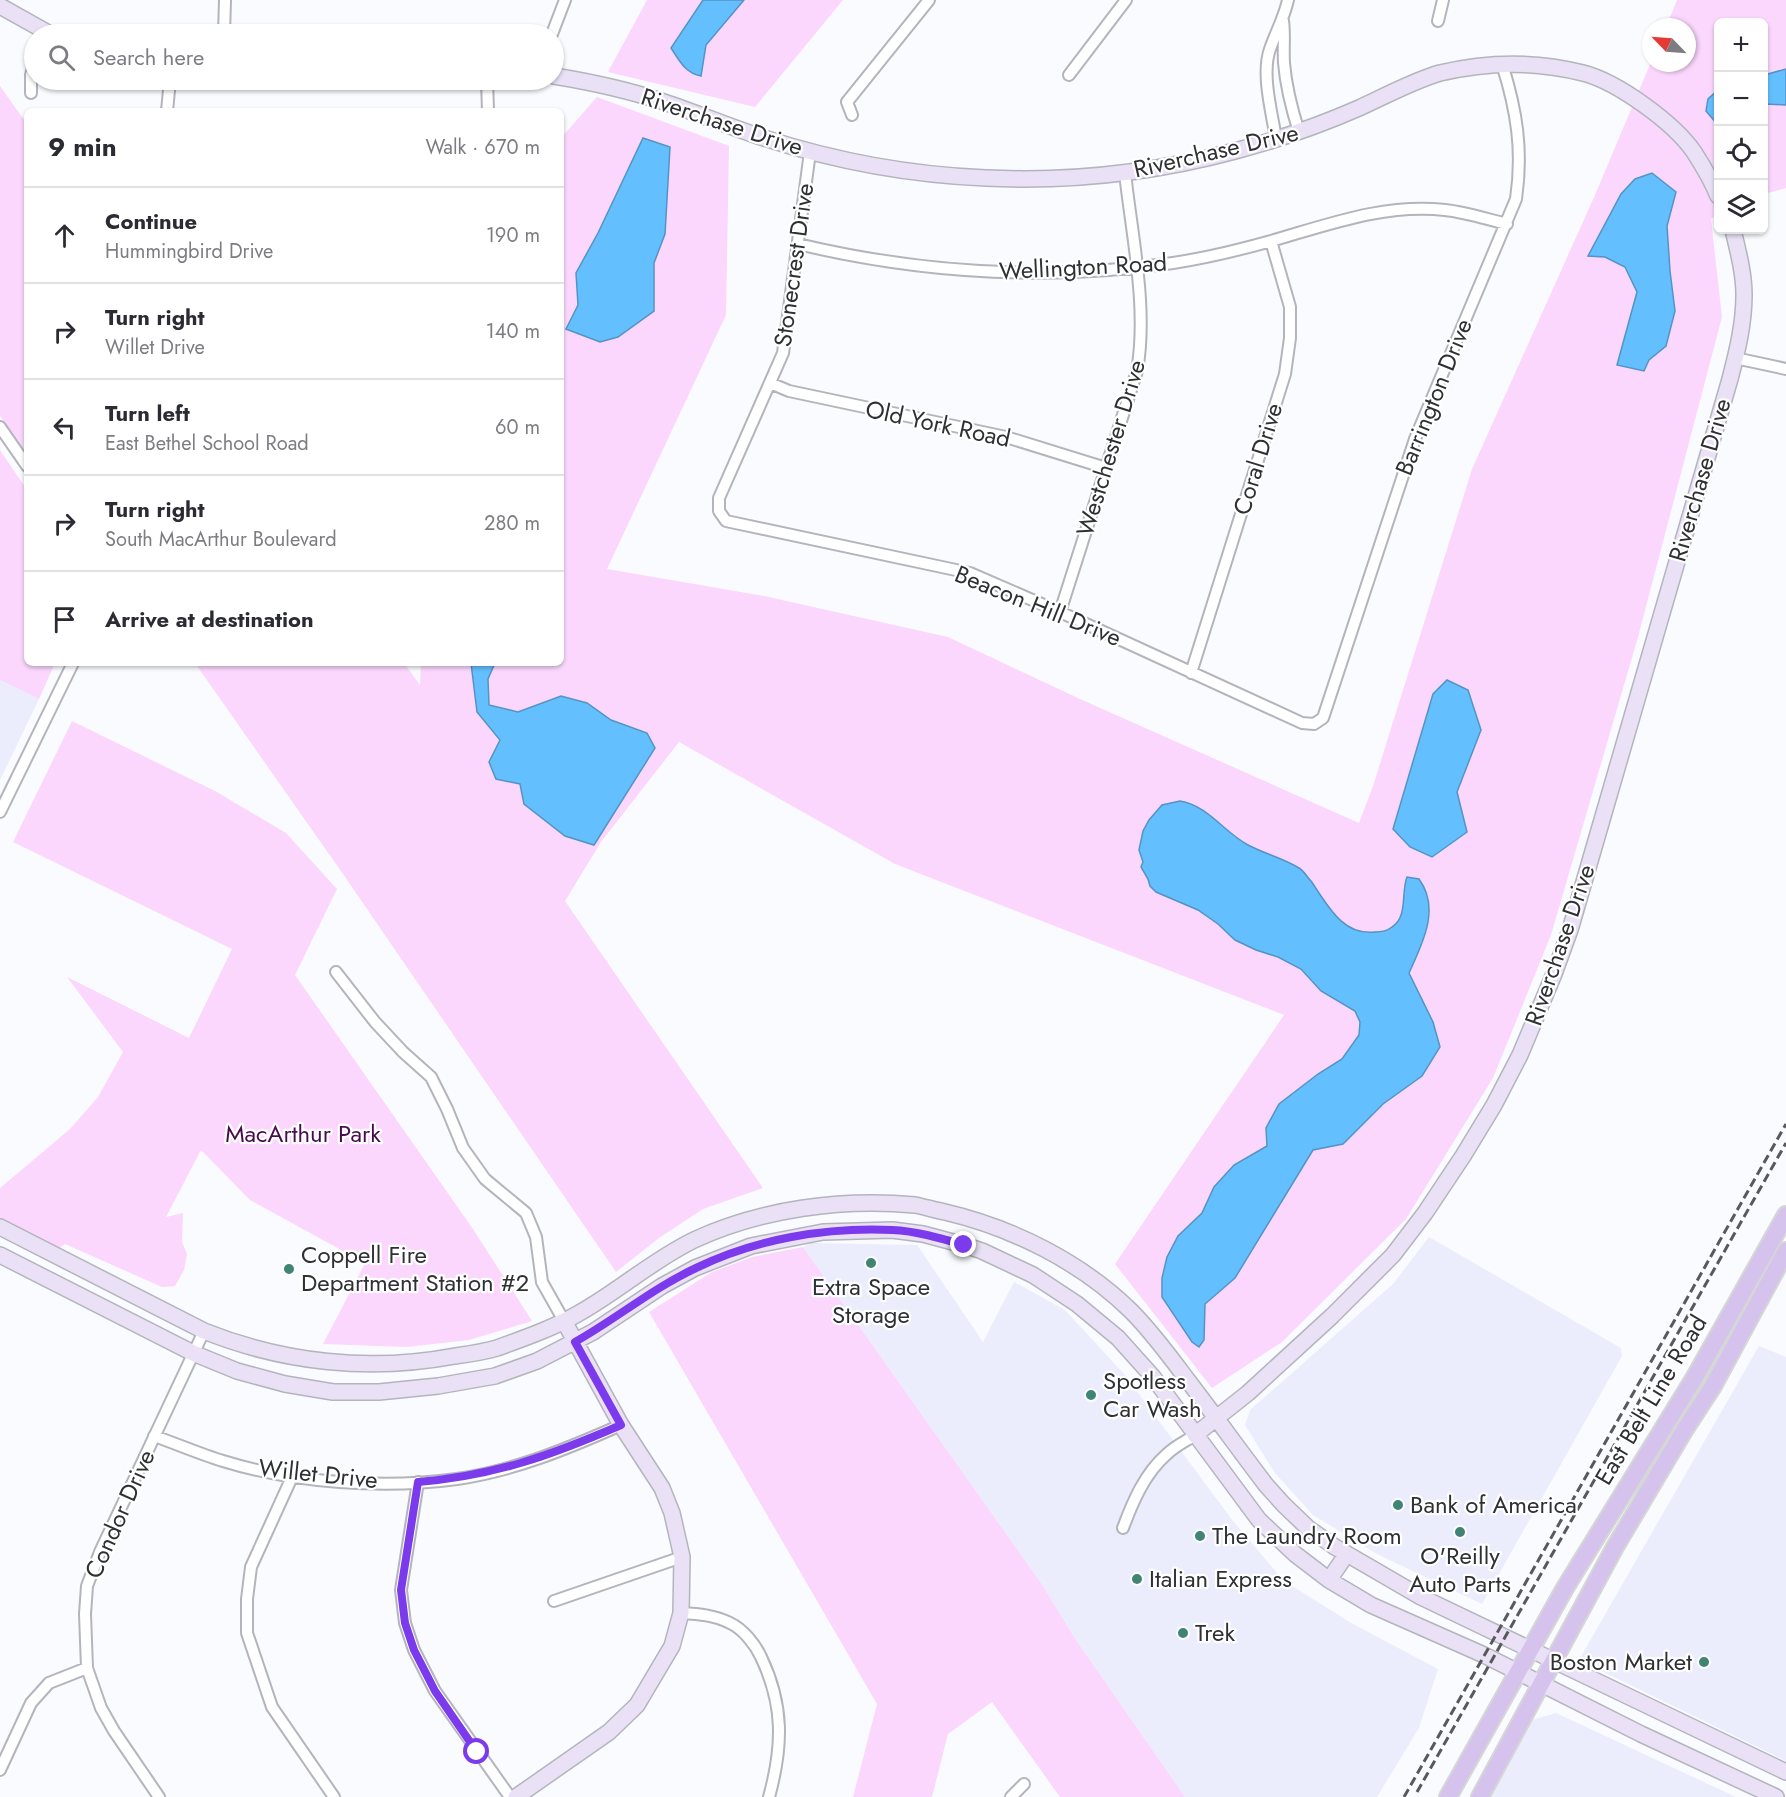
<!DOCTYPE html>
<meta charset="utf-8">
<style>
body{margin:0;font-family:Jost,sans-serif;background:#f7f7f7;color:#2b2b33}
.controls{position:absolute;right:18px;top:18px;display:grid;overflow:hidden;border-radius:9px;box-shadow:0 2px 4px #0004}
.controls button{width:54px;height:54px;display:grid;place-items:center;padding:0;border:0;border-bottom:2px solid #e1e1e2;background:#fff;color:#2b2b33;font:30px sans-serif}
.compass{position:absolute;left:1642px;top:18px;width:54px;height:54px;border-radius:50%;background:#fff;box-shadow:0 2px 4px #0004;rotate:295deg}
.stop{position:absolute;width:18px;height:18px;margin:-14px;border:4px solid #7c3aed;border-radius:50%;background:#fff}
.stop.end{background:#7c3aed;border-color:#fff;box-shadow:0 2px 6px #0008}
.list{margin:0;padding:0;list-style:none}
h2{display:flex;justify-content:space-between;align-items:center;height:78px;margin:0;padding:0 24px;font-size:26px}
h2 small{font-size:20px;font-weight:400;color:#7c7c81}
.list li{display:grid;grid-template-columns:39px 1fr auto;gap:18px;align-items:center;box-sizing:border-box;height:96px;padding:0 24px;border-top:2px solid #e1e1e2}
.list b{display:block;font-size:22px;white-space:nowrap}
.list p{margin:0;font-size:20px;white-space:nowrap;color:#7c7c81}
.list em{font-size:20px;font-style:normal;color:#7c7c81}
.icon{flex:none;width:33px;height:33px;fill:none;stroke:currentColor;stroke-width:2;stroke-linecap:round;stroke-linejoin:round}
.map{position:relative;flex:none;width:1786px;height:1797px;overflow:hidden}
.search{position:absolute;background:#fff;box-shadow:0 2px 4px #0004;left:24px;top:24px;width:540px;height:66px;display:flex;align-items:center;gap:15px;box-sizing:border-box;padding:0 21px;border-radius:33px;color:#7c7c81;font-size:22px}
.panel{position:absolute;background:#fff;box-shadow:0 2px 4px #0004;left:24px;top:108px;width:540px;height:558px;border-radius:9px}
.map>svg:first-child{display:block}
.built{fill:#ebecfc}
.green{fill:#fbd7fd}
.water{fill:#64bfff;stroke:#5494c2;stroke-width:1.5}
.lines{fill:none;stroke-linecap:round;stroke-linejoin:round}
.street-casing{stroke:#b4b4bd;stroke-width:14}
.secondary-casing{stroke:#b4b4bd;stroke-width:18}
.primary-casing{stroke:#d5d6d6;stroke-width:20}
.street{stroke:#fff;stroke-width:10}
.secondary{stroke:#eae1f6;stroke-width:15}
.primary{stroke:#d5c3ed;stroke-width:16}
.rail{stroke:#58595c;stroke-width:3;stroke-dasharray:9 4.5;stroke-linecap:butt}
.route{stroke:#7c3aed;stroke-width:8}
.poi-dot{fill:#408476;stroke:#fff;stroke-width:2}
.labels{text-anchor:middle;stroke-width:4.5;stroke-linejoin:round;paint-order:stroke}
.street-label{font-size:24px;fill:#2f3033;stroke:#fff}
.park-label{font-size:24px;fill:#490a4f;stroke:#fff}
.poi-label{font-size:24px;fill:#2f3033;stroke:#fff;text-anchor:start}
</style>
<div class="map">
<svg width="1786" height="1797" viewBox="0 0 1786 1797">
<rect width="100%" height="100%" fill="#fafbfe"/>
<path class="built" d="M0,680L39,699L0,780Z
M1429,1237L1621,1348L1622,1356L1482,1604L1377,1554L1313,1515L1275,1473L1245,1425L1250,1410L1393,1284Z
M811,1243L917,1245L983,1342L1014,1282L1065,1310L1124,1374L1233,1521L1284,1581L1353,1624L1438,1669L1419,1728L1377,1797H1185L1076,1640L1041,1583L803,1247Z
M1759,1346L1786,1357V1761L1579,1660Z
M1556,1713L1736,1797H1491L1532,1720Z"/>
<path class="green" d="M647,0H843L755,107L608,72Z
M1677,0H1786V188L1764,194V22H1718V214L1711,219L1722,317L1638,637L1551,935L1493,1078L1406,1219L1282,1342L1212,1388L1115,1264L1284,1015L895,864L679,742L601,842L565,901L763,1188L703,1209L659,1238L616,1272L343,874L197,666L191,663H404L420,685L421,663H561V138L597,97L729,146L726,315L607,569L764,596L948,637L1080,699L1359,823L1373,786L1472,469L1595,195L1651,62L1687,63V27H1666Z
M0,86L27,124V454L0,416Z
M0,450L27,490V663H55L39,699L0,680Z
M72,721L215,791L286,833L337,889L295,975L473,1229L532,1321L469,1340L407,1347L323,1344L365,1263L250,1200L201,1150L166,1217L183,1213L182,1242L187,1254L184,1270L175,1286L162,1287L65,1244L58,1249L0,1219V1188L70,1129L98,1097L123,1052L67,977L189,1038L232,949L13,842Z
M803,1247L1041,1583L1076,1640L1185,1797H1060L992,1702L948,1734L932,1797H853L877,1704L649,1312L712,1272L752,1257Z"/>
<path class="water" d="M703,0H744L706,45L701,76C685,73 679,60 671,48Z
M1786,69V105L1766,104L1764,106V75Z
M1718,90V125L1706,111L1708,99Z
M643,138L670,147L665,234L654,263V311L618,337L600,342L566,329L578,305L576,273L598,233Z
M1652,173L1676,192L1667,226L1670,271L1675,311L1666,346L1649,360L1644,371L1617,365L1637,292L1625,267L1605,257L1588,256L1621,194L1635,179Z
M471,663H495L488,679L489,705L518,712L561,696L587,703L611,720L647,733L655,748L594,845L565,836L524,804L520,784L496,779L489,762L500,740L477,712Z
M1447,680L1468,690L1481,730L1457,792L1467,832L1432,857L1410,847L1393,829L1433,694Z
M1180,801C1207,805 1225,833 1248,845C1265,854 1283,858 1299,868C1304,871 1307,877 1311,881C1327,904 1342,936 1375,932C1381,932 1387,931 1392,927C1408,917 1401,892 1407,877L1419,879C1441,909 1422,944 1409,973L1433,1022L1440,1047L1422,1076L1383,1104L1343,1144L1313,1150L1235,1278L1205,1304L1204,1340L1199,1347L1192,1342L1162,1297V1278L1167,1257L1178,1236L1202,1213L1214,1187L1234,1165L1267,1146L1266,1128L1279,1104L1318,1074L1342,1059L1359,1035L1360,1022L1355,1011L1321,991L1301,969L1278,957L1256,950L1235,940L1218,924L1198,910L1156,892L1150,886L1148,879L1141,867L1143,862L1139,850L1143,831L1149,820L1162,805Z"/>
<g class="lines">
<g class="street-casing">
<path id="street" d="M1283,21C1285,35 1283,49 1284,63C1286,87 1292,110 1299,132
M1438,21L1443,0
M224,34L225,0
M552,34L565,0
M1069,75L1126,0
M487,80L488,111
M31,93V75L34,65
M167,111L170,80
M852,115L847,102L929,0
M1276,139C1272,113 1261,74 1270,49C1276,32 1284,18 1288,0
M810,152L783,353L719,498V511L726,521L970,573L1060,612L1302,723L1314,724L1323,718L1415,439L1516,199C1523,151 1517,111 1502,64
M798,244C920,273 1048,281 1173,263C1206,258 1239,250 1271,241C1327,225 1385,203 1445,210C1465,212 1486,219 1507,224
M1735,358L1786,369
M770,383L789,391L1006,437L1106,468
M0,427L27,466
M1060,612L1137,371C1148,308 1132,237 1125,173
M1191,673L1285,374L1290,338V307L1271,241
M0,812L73,663
M336,972L375,1022L403,1052L431,1077L447,1109L463,1148L485,1179L526,1213L536,1237L542,1282L564,1321
M154,1436C177,1444 200,1454 223,1461C294,1483 384,1489 457,1479C514,1471 569,1448 621,1425
M292,1477L251,1567L247,1599V1633L272,1707L334,1797
M418,1482L401,1590L405,1623L414,1650L435,1691L510,1797
M1123,1528C1133,1501 1145,1473 1167,1454C1175,1446 1186,1441 1195,1435
M554,1601L682,1557
M681,1613C699,1614 714,1615 730,1623C743,1629 755,1644 761,1657C784,1705 783,1746 769,1797
M0,1770L31,1703L49,1683L87,1668
M159,1797L114,1731L101,1708L87,1668L85,1614L87,1586L100,1552L204,1331
M1011,1797L1024,1784"/>
</g>
<g class="secondary-casing">
<path id="secondary" d="M0,6L50,34
M554,76C591,82 628,90 664,102C697,113 730,127 764,138C835,161 911,175 986,178C1070,182 1153,173 1235,151C1277,140 1318,126 1359,108C1383,97 1415,80 1440,73C1486,62 1536,61 1583,73C1618,82 1674,123 1694,152C1703,166 1712,181 1718,196
M0,1227L204,1331C284,1363 370,1372 455,1356C469,1354 484,1352 497,1348C525,1338 556,1327 581,1312C621,1289 653,1260 694,1240C761,1209 842,1198 915,1205C925,1207 935,1210 945,1212C1013,1228 1081,1262 1131,1311C1153,1333 1171,1358 1189,1382C1215,1416 1240,1451 1266,1485L1284,1505L1308,1528L1335,1547L1421,1597L1786,1772
M0,1255L193,1353L237,1371L285,1384L333,1392H379L438,1386L495,1376L537,1361L593,1332L662,1286L695,1268L751,1246L823,1232L892,1230L923,1234L964,1245L982,1251L1033,1275L1077,1304L1118,1338L1153,1377L1259,1520L1295,1554L1329,1580L1371,1605L1484,1655L1641,1734L1776,1797
M1195,1435L1248,1393L1332,1316L1393,1255L1425,1213L1463,1156L1494,1105L1520,1055L1554,974L1570,930L1730,379C1737,352 1744,324 1744,295C1744,273 1738,251 1733,230
M1329,1580L1346,1555
M516,1797L609,1732L637,1705L672,1646L681,1613L682,1557L672,1513L662,1488L621,1425L564,1321"/>
</g>
<g class="primary-casing">
<path id="primary" d="M1448,1797L1565,1588L1695,1377L1786,1215
M1480,1797L1615,1547L1685,1429L1713,1386L1786,1251"/>
</g>
<use href="#street" class="street"/>
<use href="#secondary" class="secondary"/>
<use href="#primary" class="primary"/>
<path class="rail" d="M1417,1792L1786,1143
M1404,1797L1786,1124"/>
</g>
<g class="lines">
<path class="route" d="M477,1752L435,1691L414,1650L405,1623L401,1590L418,1482C494,1476 552,1455 621,1425L575,1342C616,1319 653,1288 696,1268C755,1239 826,1227 892,1230C916,1231 940,1238 964,1245"/>
</g>
<g class="poi-dot">
<circle cx="871" cy="1263" r="6"/>
<circle cx="289" cy="1269" r="6"/>
<circle cx="1091" cy="1395" r="6"/>
<circle cx="1398" cy="1505" r="6"/>
<circle cx="1460" cy="1532" r="6"/>
<circle cx="1200" cy="1536" r="6"/>
<circle cx="1137" cy="1579" r="6"/>
<circle cx="1183" cy="1633" r="6"/>
<circle cx="1704" cy="1662" r="6"/>
</g>
<g class="labels">
<g class="street-label">
<text transform="translate(722 122) rotate(18)" y="8">Riverchase Drive</text>
<text transform="translate(1216 151) rotate(-13)" y="8">Riverchase Drive</text>
<text transform="translate(794 265) rotate(-82)" y="8">Stonecrest Drive</text>
<text transform="translate(1083 267) rotate(-3)" y="8">Wellington Road</text>
<text transform="translate(1434 397) rotate(-68)" y="8">Barrington Drive</text>
<text transform="translate(938 424) rotate(12)" y="8">Old York Road</text>
<text transform="translate(1111 448) rotate(-73)" y="8">Westchester Drive</text>
<text transform="translate(1258 459) rotate(-73)" y="8">Coral Drive</text>
<text transform="translate(1700 480) rotate(-74)" y="8">Riverchase Drive</text>
<text transform="translate(1038 606) rotate(22)" y="8">Beacon Hill Drive</text>
<text transform="translate(1560 945) rotate(-71)" y="8">Riverchase Drive</text>
<text transform="translate(1651 1400) rotate(-59)" y="8">East Belt Line Road</text>
<text transform="translate(318 1474) rotate(6)" y="8">Willet Drive</text>
<text transform="translate(120 1514) rotate(-66)" y="8">Condor Drive</text>
</g>
<g class="park-label">
<text x="303" y="1142">MacArthur Park</text>
</g>
<g class="poi-label">
<text x="301" y="1263">Coppell Fire<tspan x="301" dy="28">Department Station #2</tspan></text>
<text x="871" y="1295" text-anchor="middle">Extra Space<tspan x="871" dy="28">Storage</tspan></text>
<text x="1103" y="1389">Spotless<tspan x="1103" dy="28">Car Wash</tspan></text>
<text x="1410" y="1513">Bank of America</text>
<text x="1212" y="1544">The Laundry Room</text>
<text x="1460" y="1564" text-anchor="middle">O'Reilly<tspan x="1460" dy="28">Auto Parts</tspan></text>
<text x="1149" y="1587">Italian Express</text>
<text x="1195" y="1641">Trek</text>
<text x="1692" y="1670" text-anchor="end">Boston Market</text>
</g>
</g>
</svg>
<div class="controls">
<button>+</button>
<button>−</button>
<button><svg class="icon" aria-label="locate" viewBox="0 0 24 24"><circle cx="12" cy="12" r="6"/><path d="M12 2v4M12 18v4M2 12h4M18 12h4"/></svg></button>
<button><svg class="icon" aria-label="layers" viewBox="0 0 24 24"><path d="M12 4l9 5-9 5-9-5zM3 14l9 5 9-5"/></svg></button>
</div>
<svg class="compass" viewBox="-18 -18 36 36"><path d="M0-13l5 13h-10z" fill="#e53935"/><path d="M0 13l5-13h-10z" fill="#7c7c81"/></svg>
<div class="stop" style="left:477px;top:1752px"></div>
<div class="stop end" style="left:964px;top:1245px"></div>
<div class="search"><svg class="icon" aria-label="search" viewBox="0 0 24 24"><circle cx="10" cy="10" r="6"/><path d="M15 15l6 6"/></svg>Search here</div>
<section class="panel">
<h2>9 min<small>Walk · 670 m</small></h2>
<ul class="list">
<li><svg class="icon" aria-label="ahead" viewBox="0 0 24 24"><path d="M12 20V5M6 11l6-6 6 6"/></svg><div><b>Continue</b><p>Hummingbird Drive</p></div><em>190 m</em></li>
<li><svg class="icon" aria-label="right" viewBox="0 0 24 24"><path d="M7 20v-9h11M14 6l5 5-5 5"/></svg><div><b>Turn right</b><p>Willet Drive</p></div><em>140 m</em></li>
<li><svg class="icon" aria-label="left" viewBox="0 0 24 24"><path d="M17 20v-9H6M10 6l-5 5 5 5"/></svg><div><b>Turn left</b><p>East Bethel School Road</p></div><em>60 m</em></li>
<li><svg class="icon" aria-label="right" viewBox="0 0 24 24"><path d="M7 20v-9h11M14 6l5 5-5 5"/></svg><div><b>Turn right</b><p>South MacArthur Boulevard</p></div><em>280 m</em></li>
<li><svg class="icon" aria-label="arrive" viewBox="0 0 24 24"><path d="M6 21V4h12l-3 4 3 4H6"/></svg><div><b>Arrive at destination</b></div></li>
</ul>
</section>
</div>
